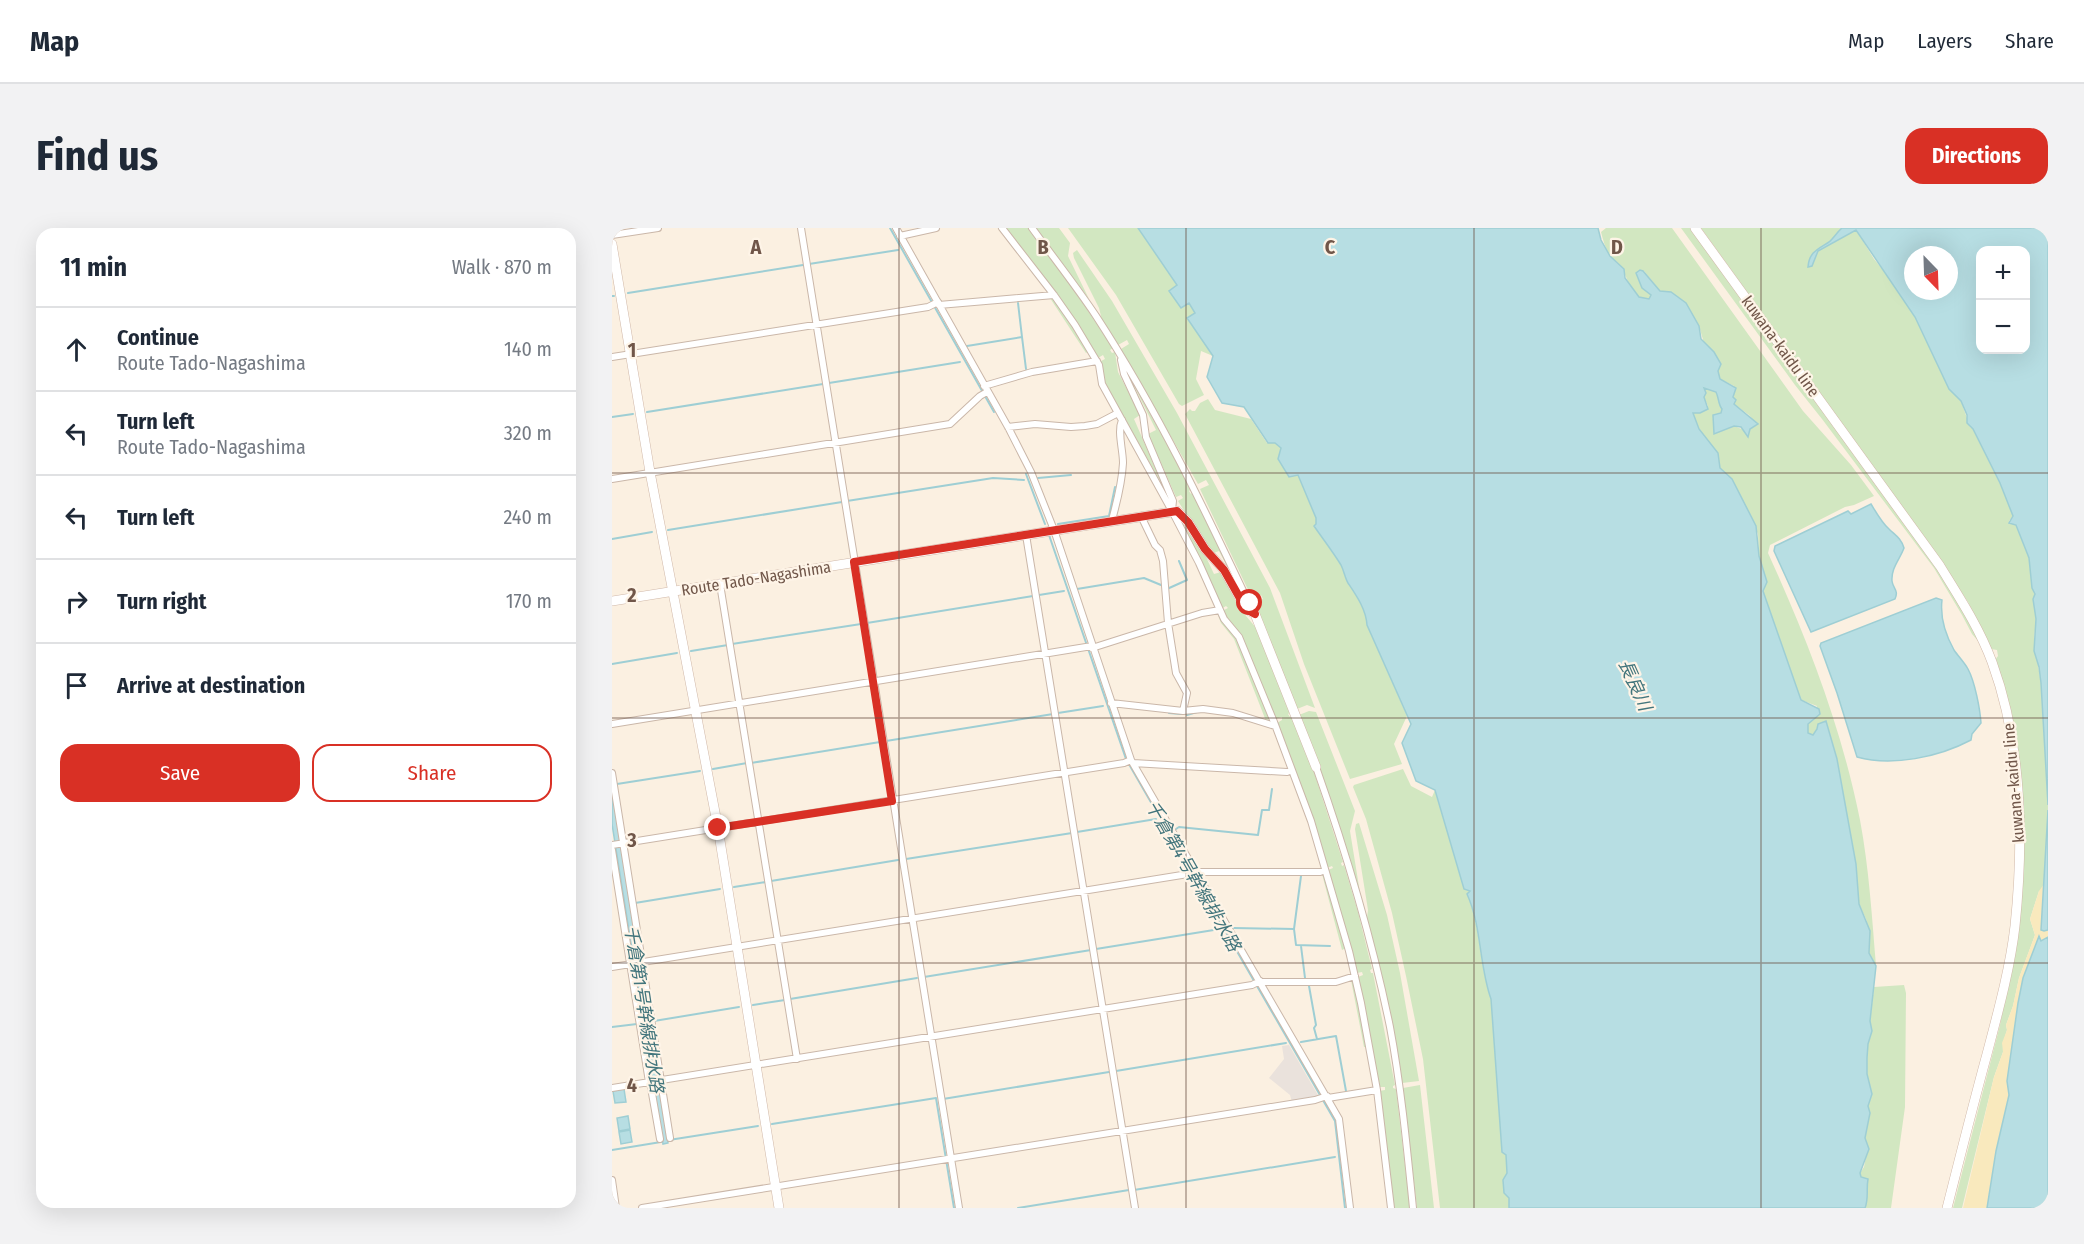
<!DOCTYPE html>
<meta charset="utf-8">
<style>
body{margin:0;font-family:"Fira Sans Condensed","Noto Sans JP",sans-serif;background:#f2f2f3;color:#1f2937}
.controls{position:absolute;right:18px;top:18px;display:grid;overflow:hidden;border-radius:12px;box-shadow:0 6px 24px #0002}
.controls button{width:54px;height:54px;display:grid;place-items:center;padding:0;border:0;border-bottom:2px solid #e0e1e3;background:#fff;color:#1f2937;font:30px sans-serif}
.compass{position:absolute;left:1292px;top:18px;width:54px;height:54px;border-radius:50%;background:#fff;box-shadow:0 6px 24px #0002;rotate:157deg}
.stop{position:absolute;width:18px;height:18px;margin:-14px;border:4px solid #d93025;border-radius:50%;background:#fff}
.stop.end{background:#d93025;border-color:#fff;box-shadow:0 2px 6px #0008}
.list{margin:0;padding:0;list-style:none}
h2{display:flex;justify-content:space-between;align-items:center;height:78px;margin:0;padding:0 24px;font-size:26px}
h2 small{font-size:20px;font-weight:400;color:#747a83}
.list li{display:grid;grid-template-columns:39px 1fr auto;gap:18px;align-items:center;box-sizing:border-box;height:84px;padding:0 24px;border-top:2px solid #e0e1e3}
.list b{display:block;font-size:22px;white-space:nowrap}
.list p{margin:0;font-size:20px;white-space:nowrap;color:#747a83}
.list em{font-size:20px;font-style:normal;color:#747a83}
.actions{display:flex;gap:12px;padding:18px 24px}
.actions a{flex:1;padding:14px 0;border:2px solid #d93025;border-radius:18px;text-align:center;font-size:21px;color:#d93025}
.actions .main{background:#d93025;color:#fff}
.icon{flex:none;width:33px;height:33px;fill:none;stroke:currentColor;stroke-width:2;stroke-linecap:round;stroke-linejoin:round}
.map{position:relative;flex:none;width:1436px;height:980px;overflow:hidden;border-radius:18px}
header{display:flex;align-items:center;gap:36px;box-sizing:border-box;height:84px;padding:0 30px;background:#fff;border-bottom:2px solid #e0e1e3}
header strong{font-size:28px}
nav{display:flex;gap:33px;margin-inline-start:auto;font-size:21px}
.intro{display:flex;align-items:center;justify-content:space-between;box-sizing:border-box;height:144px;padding:0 36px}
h1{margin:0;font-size:42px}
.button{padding:15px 27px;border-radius:18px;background:#d93025;color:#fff;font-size:21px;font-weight:700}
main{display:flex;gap:36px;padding:0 36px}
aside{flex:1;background:#fff;border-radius:18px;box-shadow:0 6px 24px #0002}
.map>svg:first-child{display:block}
.industrial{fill:#eae2dc}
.green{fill:#d2e7c1}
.sand{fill:#f9e9bd}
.water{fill:#b7dee3;stroke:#9eced4;stroke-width:1.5;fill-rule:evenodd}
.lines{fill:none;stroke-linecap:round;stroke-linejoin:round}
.stream{stroke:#9eced4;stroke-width:2}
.street-casing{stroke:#cab7a9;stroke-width:8}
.secondary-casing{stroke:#d0b8a9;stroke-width:10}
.street{stroke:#fff;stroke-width:6}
.secondary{stroke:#fff;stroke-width:9}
.route{stroke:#d93025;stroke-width:8}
.grid{fill:none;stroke:#705649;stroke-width:1.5;stroke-opacity:0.55}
.labels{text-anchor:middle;stroke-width:4.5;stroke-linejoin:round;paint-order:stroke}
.street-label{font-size:16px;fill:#705649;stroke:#fef4e7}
.water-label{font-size:18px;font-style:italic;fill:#42757c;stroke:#fef4e7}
.grid-label{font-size:20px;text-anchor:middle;font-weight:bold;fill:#705649;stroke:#fef4e7;stroke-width:4.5;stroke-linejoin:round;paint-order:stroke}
</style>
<header>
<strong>Map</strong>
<nav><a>Map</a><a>Layers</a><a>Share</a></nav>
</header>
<div class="intro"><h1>Find us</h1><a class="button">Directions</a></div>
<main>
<aside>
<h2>11 min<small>Walk · 870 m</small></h2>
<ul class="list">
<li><svg class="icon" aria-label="ahead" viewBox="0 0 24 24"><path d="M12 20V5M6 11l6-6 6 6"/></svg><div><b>Continue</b><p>Route Tado-Nagashima</p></div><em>140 m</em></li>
<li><svg class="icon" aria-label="left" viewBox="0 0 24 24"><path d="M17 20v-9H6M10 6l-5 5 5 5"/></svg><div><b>Turn left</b><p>Route Tado-Nagashima</p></div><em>320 m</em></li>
<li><svg class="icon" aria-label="left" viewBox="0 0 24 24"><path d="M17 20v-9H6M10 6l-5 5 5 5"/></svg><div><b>Turn left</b></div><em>240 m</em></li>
<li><svg class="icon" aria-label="right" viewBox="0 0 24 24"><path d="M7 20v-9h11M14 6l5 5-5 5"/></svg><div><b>Turn right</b></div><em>170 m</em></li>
<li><svg class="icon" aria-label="arrive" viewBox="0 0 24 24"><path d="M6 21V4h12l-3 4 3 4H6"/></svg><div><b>Arrive at destination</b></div></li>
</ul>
<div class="actions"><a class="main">Save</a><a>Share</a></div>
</aside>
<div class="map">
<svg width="1436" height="980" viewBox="0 0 1436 980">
<rect width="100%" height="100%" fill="#fbf0e1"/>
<path class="industrial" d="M677,817L707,869L680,874L678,867L657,850L672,831L670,818Z"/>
<path class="green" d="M393,0H416L460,59L501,120L498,122L500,125L503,124L506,144L528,187L522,191L552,260L492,154L487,134L493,131L491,127L486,130Z
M424,0H447L458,15L456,28L477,71Z
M456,0H526L565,57L557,63L577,75L584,85L576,91L601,128L589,123L584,151L592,167L570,178L567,176L504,67Z
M994,0H1060L1191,183L1239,237L1262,268L1242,277L1233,279L1158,317L1156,325C1196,413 1229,498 1248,592C1257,640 1260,689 1264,738L1257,725L1258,707L1254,691L1247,676L1244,636L1238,603L1225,531L1215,496L1205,497V501L1201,507L1196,506V496L1205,478L1189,472L1151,363L1155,354L1147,328L1146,306L1120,251L1108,240L1106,225L1087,201L1081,185L1096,178L1092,169L1094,164L1092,159L1104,164L1110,181L1109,185L1101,190L1102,201L1108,203L1122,198L1137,204L1138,201L1145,197L1137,187L1122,176V158L1108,151L1102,124L1092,115L1087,98L1059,64L1048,63L1032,43L1028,42L1025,48L1030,60L1039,67L1037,71C1019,72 1016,49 1008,37C1005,33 1000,31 997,27C993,19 991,12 989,4Z
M1069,0H1079L1337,357L1367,414L1360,406L1350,387L1322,340L1210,191L1183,157Z
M1089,0H1243L1262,31L1280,53L1303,89L1337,161L1349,173L1358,199L1361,201L1388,255L1401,288L1397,293L1404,297L1417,330L1420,359L1423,366L1424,391L1422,413L1429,455L1436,577V702L1427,663L1418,691L1423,707L1407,750L1401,778L1394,797L1395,802L1391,815V824L1382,849L1350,980H1341L1388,797L1397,750L1411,592L1383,432L1386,428L1385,422L1379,421L1356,374L1321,322Z
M465,22L500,73L565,185L658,360L703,480L695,477L685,481L642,375L651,371L649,367L640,370L588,261L597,257L594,252L586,256L509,121L517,116L515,112L506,117L490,92L487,80L462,30L461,25Z
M438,70L442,71L477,123L474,125Z
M516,146L580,261L577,263L579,266L581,264L634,374L607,323L599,326L566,273L571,270L569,267L564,269L536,206L544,202Z
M596,171L603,182L639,191L655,215H663L669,220L666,231L677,249L686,247L704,290V296C712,310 721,323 729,337C732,342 732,349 736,355C744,367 754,381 755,397L795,488L782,516L790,536L738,551L692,436L668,365L573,186L578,181L580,183H583L588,175Z
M565,288L594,329L602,346L609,344L626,378L625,379L626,382H629L645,401L679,484L676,486L678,489L681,488L701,541L731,634L729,635L730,638L732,637L746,684L760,741L758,742L759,745H761L783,857L781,858V860L784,861L798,980H781L767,863L773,862V859H766L746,749L751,747L750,744L745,745L716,642L721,640L720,638L715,640L665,495L670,492V489L663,491L629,406L613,390L610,383L616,380L614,378L609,381Z
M606,387L625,409L658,488V491L654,493L622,411L609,395Z
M697,483L704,484L743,583L738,603L749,671L723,585L687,487Z
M791,541L799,558L820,569L823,562L854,662L858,663L855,666C869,699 867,737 879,771L890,924L894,927L895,945L893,966L897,970V980H828L811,831L794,748L780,685L754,591L741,559L742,557Z
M747,595L775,687L788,745L807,853L790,855L781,799L755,690L756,682L743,601L744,596Z
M711,645L734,720L730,722L710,646Z
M739,752L742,753L755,819H752Z
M1292,757L1294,765L1293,879L1279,980H1253C1257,970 1254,962 1255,951L1249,949L1248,945L1252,939L1256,918L1253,910L1258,885L1256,878L1260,866L1255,846V830L1256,816L1259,807L1258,793L1262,759Z
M808,857L822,980H805L791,860Z"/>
<path class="sand" d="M1432,656L1429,702H1436V709L1424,715L1411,751L1395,853L1397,867L1384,923L1375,980H1351L1382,849L1391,824L1390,815L1395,802L1394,797L1401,778L1407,750L1423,707L1418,691L1427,663Z"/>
<path class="water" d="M526,0H986L989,12L998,28L1012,41L1013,50L1027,69L1037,71L1039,67L1030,60L1024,45L1028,42L1031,43L1048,63L1059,64L1074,75L1087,98L1089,111L1102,124L1109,136L1106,143L1108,151L1124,160L1121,169L1124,172L1122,176L1146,196L1138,201L1136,209L1129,199L1122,198L1102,206L1101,187L1109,185L1110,181C1106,176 1107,170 1104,164L1092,160L1094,165L1092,169L1096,181L1088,185H1081L1087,201L1106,225L1108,240L1120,251L1144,298L1147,328L1155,354L1151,363L1189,472L1207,481L1208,486L1196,496V505L1201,507L1205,501L1206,496L1214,493L1225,531L1238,603L1244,636L1247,676L1258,703L1257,725L1264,738L1258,793L1260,803L1256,816L1255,830V846L1260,866L1256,878L1258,885L1253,910L1257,921L1248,945L1249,949L1256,951C1254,962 1257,970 1253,980H897V970L892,965L891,952L895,945L894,927L890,924L879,771C867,738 870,699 855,666L858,663L852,661L823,562L804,553L790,515L799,496L755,397C754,381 744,367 736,355C733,350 732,343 729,337C721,324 711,311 702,298L704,296V290L686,247L677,249L666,231L669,220L663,215H656L632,179L610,175L595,149L601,128L575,90L583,85L577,75L569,80L557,63L565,57Z
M1230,0H1436V577L1429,455L1427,439L1422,423L1424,391L1421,371L1423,366L1420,360L1417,330L1404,297L1397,295L1401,288L1388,255L1361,201L1355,195V187L1349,173L1337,161L1303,89L1244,2L1206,23L1200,38L1196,39C1197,24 1206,21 1217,14C1222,10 1225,4 1230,0ZM1368,22H1414V122H1368ZM1301,27H1337V63H1301Z
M1259,276C1264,284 1270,295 1277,301C1283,307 1289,310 1292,320C1288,331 1279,340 1280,353C1281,361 1287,362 1283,371L1199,404L1162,323L1163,318L1236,283L1239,286Z
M1324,370L1330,372C1328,389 1333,406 1342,422C1346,428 1352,434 1356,441C1363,454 1368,481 1369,495L1360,506L1359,512C1327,529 1280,539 1245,529L1225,465L1208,418L1209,415Z
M0,561L56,915L51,916L0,596Z
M1436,582V702L1432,703L1429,702Z
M1427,708L1429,713L1436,709V980H1375L1384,923L1397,867L1395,853L1406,775L1411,750Z
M12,861L14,874L3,875L1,863Z
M16,888L18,901L7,903L5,890Z
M18,902L20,914L9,916L7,904Z"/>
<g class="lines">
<path class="stream" d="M278,0L382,184
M197,36L286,22
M16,65L191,37
M0,68H2
M410,109L414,141
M355,118L410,109L406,75
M217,155L348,134
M35,184L211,156
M0,189L21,186
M414,246L433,296
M426,250L459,247
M235,273L381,250L412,252
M446,296L497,288L503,259
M56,302L230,274
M437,307L514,531L723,893L733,980
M0,311L40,304
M465,361L532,350L549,357
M555,362V361L575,352L567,333
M427,367L452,363
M255,395L421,368
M120,416L249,396
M79,423L116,417
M0,436L65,425
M571,452L577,463
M446,485L491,478
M557,485L569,486
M575,487L585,484
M274,513L441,486
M139,535L268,514
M101,541L135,535
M5,556L88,543
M564,601L567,599L646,607L650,582H657L660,561
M465,604L544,591
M294,631L460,605
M159,653L286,632
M122,659L154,654
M23,675L108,661
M622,700L682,701L684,717L718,718
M682,701L689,648
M689,718L693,750
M484,721L608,701
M312,749L479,722
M697,758L704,797L702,800L705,811
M178,771L305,750
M141,777L173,772
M42,793L127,779
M0,799L25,796
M689,814L724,808L734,863
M504,843L674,815
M331,871L497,844
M160,896L324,870L342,980
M57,912L146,898
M0,922L49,914
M522,962L723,929
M406,980L517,962"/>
<g class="street-casing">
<path id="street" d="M189,0L347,980
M284,0L396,199L419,244L442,302L519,532L727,891L738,980
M390,0L442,67L463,97L487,137L490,156L560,283L587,335L612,391L627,409L662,494L699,593L737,723L749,775L765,862L779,980
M420,0C441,29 464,58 484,88C546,183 594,284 642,386
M0,7L46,0
M288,8L324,0
M327,77L442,67
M0,129L316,79L326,74
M509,132L512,146L531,187L534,209L561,273L560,282
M372,158L420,144L485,133
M396,199L423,196L459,199L473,198L485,196L506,185
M0,251L338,196L368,168L375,164
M529,288L543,317L548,322L551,333L556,395L564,445L575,465L571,483
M500,292C505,274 510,254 511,235C511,221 505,204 510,192
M414,307L523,980
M108,356L185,831
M480,420L590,385L608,382
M499,475L571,483L591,481L621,485L663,498
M0,496L480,418
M521,535L675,544L680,542
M704,539C734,624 760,711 778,799C789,858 795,920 801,980
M0,545L58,910
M0,617L512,535L519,532
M0,622L37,854
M584,644H708L713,642
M0,739L576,646L583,643
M648,754H724L743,748
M38,854L48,911
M0,860L640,757L648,753
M716,870L765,862
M0,952L4,980
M30,980L703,872L715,868"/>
</g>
<g class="secondary-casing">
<path id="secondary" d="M1083,0L1328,338C1347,369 1367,399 1380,434C1410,516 1412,611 1403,698C1398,741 1386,784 1375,826C1361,877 1348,929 1335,980
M0,16L38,244L106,600L167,980
M0,373L565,283L576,294L593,321L612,342L634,381L643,386L704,539"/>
</g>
<use href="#street" class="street"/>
<use href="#secondary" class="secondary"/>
</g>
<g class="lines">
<path class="route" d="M106,600L280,573L242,334L565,283L576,294L593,321L612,342L634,381L643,386L638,375"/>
</g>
<path class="grid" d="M287,0V980M574,0V980M862,0V980M1149,0V980M0,245H1436M0,490H1436M0,735H1436"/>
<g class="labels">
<g class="street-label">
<text transform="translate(1169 118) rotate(54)" y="6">kuwana-kaidu line</text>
<text transform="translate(144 350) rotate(-9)" y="6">Route Tado-Nagashima</text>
<text transform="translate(1401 555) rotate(-95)" y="6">kuwana-kaidu line</text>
</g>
<g class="water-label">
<text transform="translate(1023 457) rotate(66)" y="6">長良川</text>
<text transform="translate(581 648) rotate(60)" y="6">千倉第4号幹線排水路</text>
<text transform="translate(32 781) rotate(81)" y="6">千倉第1号幹線排水路</text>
</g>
</g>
<g class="grid-label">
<text x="144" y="26">A</text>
<text x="431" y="26">B</text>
<text x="718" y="26">C</text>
<text x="1005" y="26">D</text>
<text x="20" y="129">1</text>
<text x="20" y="374">2</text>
<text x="20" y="619">3</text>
<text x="20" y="864">4</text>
</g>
</svg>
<div class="controls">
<button>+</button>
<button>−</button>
</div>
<svg class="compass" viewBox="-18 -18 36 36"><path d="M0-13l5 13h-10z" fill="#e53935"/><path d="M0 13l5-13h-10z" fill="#747a83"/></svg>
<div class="stop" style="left:638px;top:375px"></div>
<div class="stop end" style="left:106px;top:600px"></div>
</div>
</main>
